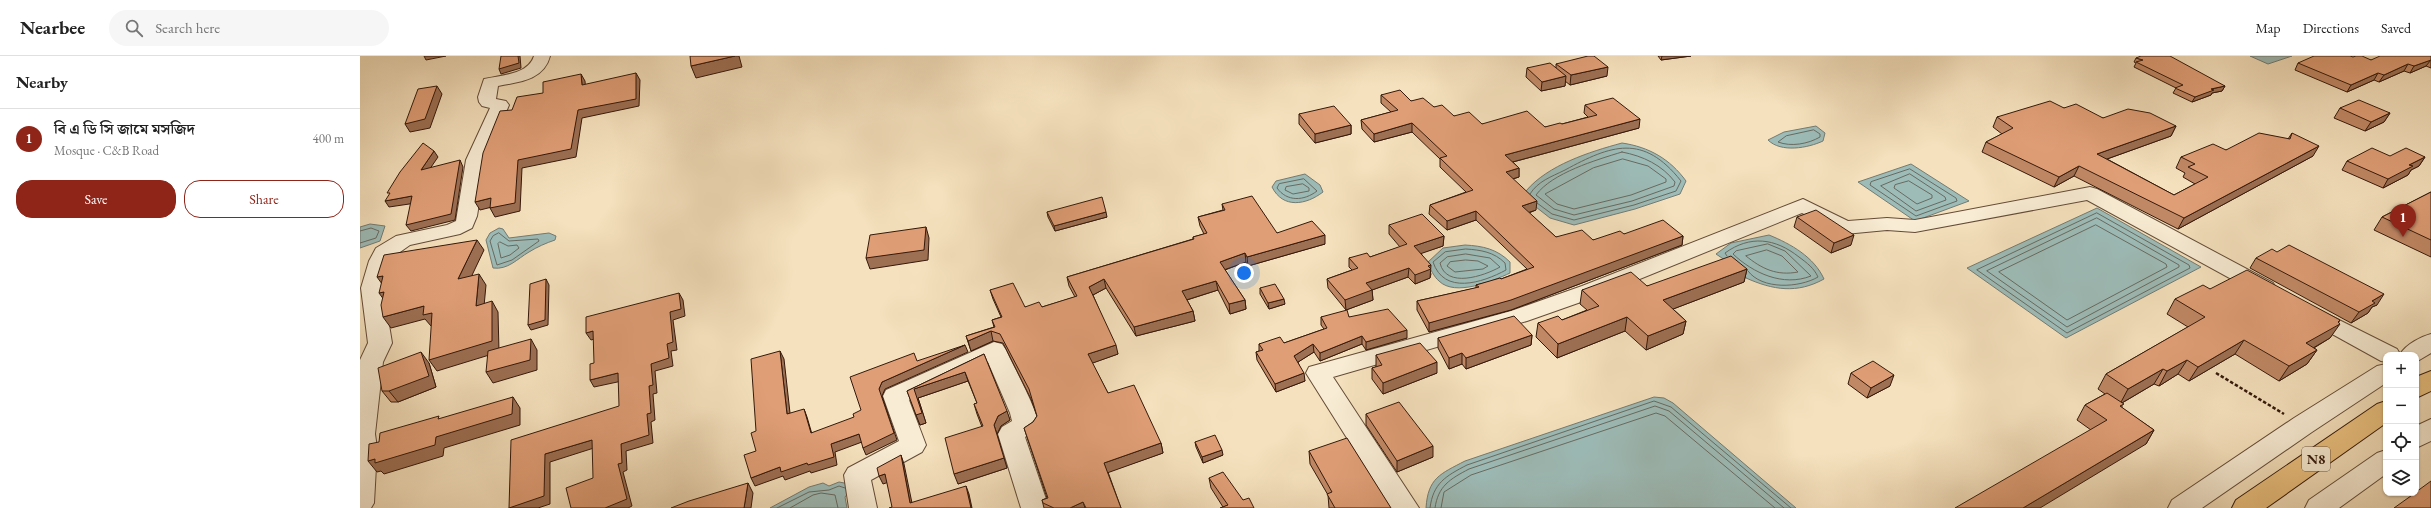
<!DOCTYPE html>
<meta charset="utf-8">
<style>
body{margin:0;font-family:"EB Garamond","Noto Serif Bengali",serif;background:#f6f6f6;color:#222}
.controls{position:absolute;right:12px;bottom:12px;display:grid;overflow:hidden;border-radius:8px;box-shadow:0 1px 3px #0004}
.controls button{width:36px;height:36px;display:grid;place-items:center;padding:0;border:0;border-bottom:1px solid #e0e0e0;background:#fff;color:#222;font:20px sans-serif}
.you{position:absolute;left:884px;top:217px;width:14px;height:14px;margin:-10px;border:3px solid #fff;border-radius:50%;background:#1a73e8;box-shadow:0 0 0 6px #1a73e833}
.badge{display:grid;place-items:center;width:26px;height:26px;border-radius:50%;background:#8f2418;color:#fff;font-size:13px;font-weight:700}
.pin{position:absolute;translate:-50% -33px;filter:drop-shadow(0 1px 2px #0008)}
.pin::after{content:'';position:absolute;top:21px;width:14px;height:12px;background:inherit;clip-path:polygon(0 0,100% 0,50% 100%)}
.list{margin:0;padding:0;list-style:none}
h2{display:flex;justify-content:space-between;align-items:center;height:52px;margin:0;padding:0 16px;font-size:17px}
h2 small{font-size:13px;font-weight:400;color:#767676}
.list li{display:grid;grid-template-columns:26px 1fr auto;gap:12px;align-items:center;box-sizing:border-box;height:60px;padding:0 16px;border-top:1px solid #e0e0e0}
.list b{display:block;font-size:15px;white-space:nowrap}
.list p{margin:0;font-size:13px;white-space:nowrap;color:#767676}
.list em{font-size:13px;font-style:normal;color:#767676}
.actions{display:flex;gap:8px;padding:12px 16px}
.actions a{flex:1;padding:9px 0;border:1px solid #8f2418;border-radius:16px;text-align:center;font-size:14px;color:#8f2418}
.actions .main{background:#8f2418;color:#fff}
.icon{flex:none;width:22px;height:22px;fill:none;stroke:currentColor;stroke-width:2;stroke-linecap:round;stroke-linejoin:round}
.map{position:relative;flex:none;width:2071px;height:452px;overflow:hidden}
header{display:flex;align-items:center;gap:24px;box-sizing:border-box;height:56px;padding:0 20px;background:#fff;border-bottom:1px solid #e0e0e0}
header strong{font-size:19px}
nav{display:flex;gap:22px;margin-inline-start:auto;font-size:14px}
.search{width:280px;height:36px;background:#f6f6f6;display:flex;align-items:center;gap:10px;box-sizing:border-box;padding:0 14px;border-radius:22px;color:#767676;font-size:15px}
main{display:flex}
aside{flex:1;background:#fff}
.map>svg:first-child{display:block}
.water{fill:#9dbcb8;stroke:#737b72}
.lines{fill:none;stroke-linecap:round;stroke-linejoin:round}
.shore{stroke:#686a61;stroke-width:1}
.street-casing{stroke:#644b37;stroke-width:2}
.highway-casing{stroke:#34190a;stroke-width:2}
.path{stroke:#34190a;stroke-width:2.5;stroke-dasharray:3.5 2;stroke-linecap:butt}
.street{fill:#f8ecd4;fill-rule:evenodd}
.highway{fill:#eac07e;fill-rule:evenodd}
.wall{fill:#c18865;stroke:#34190a}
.shaded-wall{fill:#9d6f53;stroke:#34190a}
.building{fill:#e09e76;stroke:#34190a}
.labels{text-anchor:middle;stroke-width:3;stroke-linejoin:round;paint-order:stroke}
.shield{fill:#f8ecd4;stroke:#6f5847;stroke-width:1}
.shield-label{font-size:14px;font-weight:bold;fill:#34190a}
</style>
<header>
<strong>Nearbee</strong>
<div class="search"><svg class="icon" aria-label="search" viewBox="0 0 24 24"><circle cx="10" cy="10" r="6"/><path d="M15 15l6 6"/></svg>Search here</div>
<nav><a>Map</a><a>Directions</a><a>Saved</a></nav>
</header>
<main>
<aside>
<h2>Nearby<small></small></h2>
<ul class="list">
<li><span class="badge">1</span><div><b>বি এ ডি সি জামে মসজিদ</b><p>Mosque · C&amp;B Road</p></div><em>400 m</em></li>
</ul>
<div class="actions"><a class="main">Save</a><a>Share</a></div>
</aside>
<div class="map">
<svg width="2071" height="452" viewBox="0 0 2071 452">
<rect width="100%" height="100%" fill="#f5e1bd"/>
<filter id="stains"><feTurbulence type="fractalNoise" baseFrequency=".005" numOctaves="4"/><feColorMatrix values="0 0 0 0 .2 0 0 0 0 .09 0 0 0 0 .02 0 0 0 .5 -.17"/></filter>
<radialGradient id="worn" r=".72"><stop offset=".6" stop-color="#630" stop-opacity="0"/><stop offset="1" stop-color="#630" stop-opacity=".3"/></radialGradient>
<path class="water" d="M1890,0H1932L1908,8Z
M1456,70L1465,77L1463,85C1448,92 1421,97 1408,84L1424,76Z
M1262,87C1289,91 1310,103 1326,125L1320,138L1275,153L1214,169L1190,162L1167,144L1166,135C1188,109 1229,96 1262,87Z
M1551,108L1609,145L1555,165L1498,126Z
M945,118L960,129L963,136C946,149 923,153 912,131L916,125Z
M1737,152L1841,211L1706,282L1607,212Z
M10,168L25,170L20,185L0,192V171Z
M139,172L143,173L149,182L189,177L196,180L195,184C186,187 177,191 169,196C157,203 148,214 133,212L126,184L130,177Z
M1409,179C1431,188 1454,201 1464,223C1437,238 1413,234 1386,222L1384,217L1356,198L1371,187Z
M1105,189C1123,190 1137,193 1150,206V217C1133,225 1095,241 1079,225C1074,221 1070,212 1067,207L1083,192Z
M1294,341L1304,342L1313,347L1436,452H1066C1068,422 1080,418 1105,405Z
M479,426L495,429L485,441L487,452H410L449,431L463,427L469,430Z"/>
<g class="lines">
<path class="shore" d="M1454,74L1460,78V81C1448,88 1431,91 1418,86L1426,80Z
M1262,96C1283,100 1302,109 1315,126L1314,130L1272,145L1214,159L1194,153L1176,139C1192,117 1236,104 1262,96Z
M1263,103L1288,110L1306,123V126L1271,139L1214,153L1197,148L1185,138L1233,112Z
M1550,113L1596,142L1597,145L1556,160L1510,129L1511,126Z
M1550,118L1585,141L1586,144L1556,155L1521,130Z
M944,123L957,135C944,145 927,146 917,132L919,128Z
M1549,125L1572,139V142L1557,148L1534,132L1535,129Z
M943,128L949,132V135L933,138L925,134L926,131Z
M1170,138C1178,125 1191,121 1205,114C1251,89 1283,77 1321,125L1316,135L1274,149L1214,164L1192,158L1177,147
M1737,157L1829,209L1830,212L1707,277L1617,214Z
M1737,162L1819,209V211L1707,271L1627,215Z
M1736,169L1806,208L1807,211L1707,264L1639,216Z
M0,175L11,172L19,175L16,182L0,187
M139,177L149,185L178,183L179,185L152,204L137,209L130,185L133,180Z
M140,186L148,190L157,189L159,192L150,199L141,202L138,188Z
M1408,188L1425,195L1451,220C1423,231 1393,217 1373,198L1376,195Z
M1106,193C1121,194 1134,196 1145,207L1146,214C1122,227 1084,239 1073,206L1085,196Z
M1407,194L1422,200L1438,216C1417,220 1402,213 1386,200Z
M1106,198L1130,202L1140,211C1124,220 1086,233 1080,207L1087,201Z
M1367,200L1365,197C1390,179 1415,182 1439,201C1447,207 1454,212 1458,221C1439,232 1402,234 1388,215
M1106,204L1118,205L1128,210L1123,213L1095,216L1087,210L1090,206Z
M417,452L449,436L469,434L479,430L485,432
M430,452L453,439L461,437L475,439L478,452
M1070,452C1073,427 1086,420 1107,409L1294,345L1311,351L1431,452
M1075,452C1078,430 1090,423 1109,413L1295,350L1309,355L1424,452
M1081,452L1084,436L1111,419L1296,357L1305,360L1415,452"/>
<g class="street-casing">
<path id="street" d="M174,0H190C184,24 159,26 138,30L136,43L146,45L149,49L126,104L117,160L112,172L100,178L50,189L33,201L31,205L23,232L32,287L23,306L15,378L17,392L14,447L11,452H0V304L8,287L1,232L9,205L16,192L36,180L87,169L96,165L106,104L130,52L122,50L119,46L118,41L124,23C141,19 168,19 174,0Z
M1730,131L1737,133L1913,227L1916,232L1913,237L1905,239L1897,237L1727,144L1555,176L1527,174L1485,178L1442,157L1238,240L1167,265L973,321L1059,452H1031L946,317L949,311L1151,255L1222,230L1443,143L1488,165L1527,162L1555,164Z
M1953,251L2037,293L2040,298C2047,288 2060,281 2071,278V297L2056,306V299H2026V306L2021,305L1945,263L1942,258L1945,253Z
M634,286L642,288L646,294C652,308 679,356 678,369C677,375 670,378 665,381L689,452H661L638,378L642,371L652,365L650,357L628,306L549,344L566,389L562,396L511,424L517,452H489L484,419L488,412L539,385L523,340L526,334Z
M2026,308V327L1952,376L1842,452H1808L1812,444L1934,362L2017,310Z
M2071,363V385L2056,392V370Z
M2026,394V418L1979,452H1945L1949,444L2017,397Z"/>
</g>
<g class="highway-casing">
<path id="highway" d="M2071,315V335L2056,342V321Z
M2026,345V367L1906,452H1872L1876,444L2017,348Z"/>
</g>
<path class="path" d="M1856,317L1924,358"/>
<use href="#street" class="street"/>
<use href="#highway" class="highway"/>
</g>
<path class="wall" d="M1298,0H1331L1301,4Z
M2071,0V12L2066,10L2050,17L2044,15L2019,26L2014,24L1987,36L1935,14L1938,7L1993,1L2011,4Z
M1776,2L1865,30L1862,35L1852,37L1851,39L1832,46L1813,37L1816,32L1774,11L1776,7L1774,6Z
M1196,8L1247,20L1210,29L1205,25V30L1181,35L1166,21L1167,12H1196Z
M1021,39L1051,45L1074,51L1094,60L1122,68L1185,71L1202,68L1228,61L1224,57L1225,49L1279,72L1153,106L1159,112V121L1153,123L1176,154L1169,157L1196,181L1233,184L1264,178L1323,180L1322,189L1151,254L1069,276L1057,254V245L1116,232V229L1141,223L1167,213L1116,164L1087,174L1069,158L1070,149L1106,136L1080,111V103L1052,76L1014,86L1002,73L1001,64L1031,56L1021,47Z
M1704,52L1743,62L1816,70L1811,80L1747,103L1814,139L1835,128L1823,121L1825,117L1816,112L1821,101L1866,94L1928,83L1932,77L1953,100L1818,173L1714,120L1694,131L1622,96L1626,86L1642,78L1633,71L1637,61Z
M1980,52L2030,57L2024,66L2005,75L1974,62Z
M939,58L991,69V78L955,87L939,68Z
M2065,101L2059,110L2051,114L2048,119L2023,132L1982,114L1987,105Z
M2071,136V201L2014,174L2022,161Z
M862,148L917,177L965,188L888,210L886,206L865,214L885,244L886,253L870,258L858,234L827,244L833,255L835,265L776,280L746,232L733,239L758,298L732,307L748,337L801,387L803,397L748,416L761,452H684L682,444L687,442L664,372L673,366L677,360L671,343L643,287L633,285L611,295L606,280L634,271L632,264L641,261L633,243L630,234L665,251H682L715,241L709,230L707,221L833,183V181L844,178L840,170L838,161L863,154Z
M687,156L747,161L695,175L688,161Z
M1437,161L1491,189L1471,197L1434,171Z
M1029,169L1084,180L1083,190L1061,197L1071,218L1070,222L1055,228L1048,221L1012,234L1013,244L986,254L968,232L967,223L992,214L989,211V202L1010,201L1040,191L1029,178Z
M1896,202L2017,249L2012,251L2008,257L1991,267L1890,212Z
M1387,213L1384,226L1313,253L1326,265L1323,278L1286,294L1265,275L1197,302L1176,281L1178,267L1202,264L1227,254L1220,248L1222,234L1287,230Z
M900,232L925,248L909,253L900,238Z
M1850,233L1979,267L1970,282L1954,292L1957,294L1947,308L1919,325L1875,298L1829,325L1818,318L1799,330L1794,328L1762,347V352L1794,374L1786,388L1731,374L1717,364L1725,349L1745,338L1738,333L1746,318L1828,271L1807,258L1815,243Z
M961,261H989L1047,282L1006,294L1002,288L960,305L954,296L938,306L945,325L916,336L897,304L896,296L899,295V288L924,287L964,273L961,269Z
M1172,279L1171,289L1106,313L1102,308L1089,313L1078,292V282Z
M624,298L650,364L641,370L637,378L647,412L598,428L622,371L617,358L614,348L617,347L608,325L558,342L566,367L560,369L547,335Z
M1016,299L1077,317L1023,338L1012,323V312L1016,311Z
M69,307L76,331L38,346H31L22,335Z
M1491,317L1530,330L1507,342L1488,328Z
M1006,358L1073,401L1037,416L1006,369Z
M835,386L863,399L843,407L836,391Z
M949,395L1031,452H969L968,439L950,408Z
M849,422L883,444L863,451L851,432Z"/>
<path class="shaded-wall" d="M64,0H86L66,4Z
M158,0H160L161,12L141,18L139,13Z
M375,0H379L382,11L336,22L331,10Z
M1302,0H1331L1301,4Z
M2071,4L2066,10L2050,17L2054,10Z
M2048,8L2044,15L2019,26L2024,19Z
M1248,11L1247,20L1210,29L1211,19Z
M276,17L280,24L279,50L222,62L216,101L162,112L160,155L135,161L130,152L158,104L218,54Z
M2018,17L2014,24L1987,36L1991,29Z
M221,18L225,25L226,37L222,29Z
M1206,20L1205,30L1181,35L1182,26Z
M77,30L82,38L70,72L50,76L45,68Z
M1865,30L1862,35L1852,37L1851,39L1832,46L1835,41L1851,33Z
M2030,57L2024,66L2005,75L2011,66Z
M1280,63L1279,72L1145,108V99Z
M1052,67V76L1014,86V78Z
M991,69V78L955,87V78Z
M1816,70L1811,80L1733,108L1737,98Z
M1959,90L1953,100L1818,173L1824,162Z
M74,95L78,101L65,120L61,114Z
M2065,101L2059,110L2051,114L2048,119L2023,132L2028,123L2049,109Z
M100,104L103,111L95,164L51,175L46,169Z
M1719,110L1714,120L1694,131L1699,121Z
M1159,112V121L1145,125L1146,116Z
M52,140L56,147L29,151L25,145Z
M131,142L136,150L120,154L115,146Z
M1177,145L1176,154L1161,159L1162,150Z
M1116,155V164L1087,174V165Z
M746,156L747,161L695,175L694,170Z
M566,171L569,182L568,204L510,213L506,202Z
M965,179V188L888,210L887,201Z
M1494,179L1491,189L1471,197L1474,187Z
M1084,180L1083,190L1054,200V190Z
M1323,180L1322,189L1151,254L1069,276V267Z
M117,184L124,194L105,234L98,223Z
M885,197L886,206L861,215L860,206Z
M1071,209L1070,222L1055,228V219L1068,210Z
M1049,212L1048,221L1012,234L1013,244L986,254L985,244L1006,227Z
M1387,213L1384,226L1300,258L1303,244Z
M119,218L126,229L123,261L116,250Z
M23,220L25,232L17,221Z
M186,223L189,229L188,269L171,274L168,269Z
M744,223L746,232L731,240L729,231Z
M856,225L858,234L823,245L822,235Z
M24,236L27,248L19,237Z
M319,237L323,244L325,260L313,264L317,294L311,295L313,310L295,315L297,337L293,338L295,364L291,366L293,387L266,395L267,414L263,416L272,450L268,452H245L258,408L261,388L287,358L289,330L291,308L310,256Z
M2024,238L2017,249L2012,251L2008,257L1991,267L1999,256L2012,245Z
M924,243L925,248L909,253L908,247Z
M885,244L886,253L870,258L869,248Z
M132,245L138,256L139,296L77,315L69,304Z
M64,250L72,257L79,268L71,270L65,263L31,272L23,261Z
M833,255L835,265L776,280L774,271Z
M1267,261L1265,275L1197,302L1198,288Z
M1980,264L1977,270L1980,268L1970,282L1936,302L1946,287Z
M1326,265L1323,278L1286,294L1288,280Z
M1047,274V282L1006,294V286Z
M233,275L238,282L231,284L226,277Z
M631,275L633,285L611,295L608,285Z
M1172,279L1171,289L1106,313V302Z
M1002,280V288L960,305V297Z
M171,283L177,294V314L133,327L126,316Z
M1884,284L1875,298L1829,325L1838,311Z
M953,288L954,296L935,308L934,300Z
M605,289L608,296L525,333L522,340L537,384L506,399L503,392L519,333L522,326Z
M756,289L758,298L730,308L728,298Z
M1957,294L1947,308L1919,325L1929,310Z
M420,295L424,303L431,366L427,358Z
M61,296L69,307L76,331L38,346L29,335Z
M1102,297V308L1089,313V302Z
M1827,304L1818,318L1799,330L1807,315Z
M1077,306V317L1023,338V327Z
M1803,313L1794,328L1760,348L1768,333Z
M605,316L608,325L558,342L566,367L560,369L556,359L554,333Z
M258,317L262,325L234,331L230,324Z
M944,317L945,325L916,336L915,328Z
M1534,319L1530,330L1507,342L1511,332Z
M153,341L160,352V369L84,392L83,400L24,418L21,415L17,416L8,405L76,381Z
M444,353L447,361L454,385L451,377Z
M647,355L650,364L641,370L637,378L634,369L638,360Z
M1794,374L1786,388L1680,452H1663Z
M499,378L502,386L475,396L477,409L451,417L450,415L425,424L423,420L395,430L391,422L420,411L471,388Z
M232,384L237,391L190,406V448L178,452H149L185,398Z
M801,387L803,397L747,417L744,407Z
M1073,390V401L1037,416V405Z
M862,394L863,399L843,407L842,401Z
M541,399L544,408L553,452L550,447Z
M644,402L647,412L598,428L594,418Z
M525,418L529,426L523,428L519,420Z
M388,427L393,437L391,452H384Z
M606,430L609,438L612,452H611Z
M723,446L725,452H710Z"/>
<path class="building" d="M141,0H158L159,7L139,13Z
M330,0H375L331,10Z
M1228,0H1234L1248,11L1211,19L1196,8Z
M1781,0H1810L1865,30L1851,33L1854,34L1835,41L1815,32L1823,29L1776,6L1783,4L1776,2Z
M1954,0H1990L1993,1L1996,0H2002L2011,4L2020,0H2071V4L2054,10L2048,8L2024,19L2018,17L1991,29L1938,7Z
M1190,7L1206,20L1182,26L1167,12Z
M276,17V43L218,54L211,93L158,104L155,147L130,152L131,142L115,146L123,97L140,55L152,54L157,41L183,37V26L221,18L222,29Z
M77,30L65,63L45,68L58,33Z
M1040,34L1051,45L1063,42L1074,51L1082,49L1094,60L1109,56L1122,68L1167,55L1185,71L1200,67L1202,68L1237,59L1225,49L1253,42L1280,63L1145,99L1159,112L1146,116L1177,145L1162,150L1196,181L1222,174L1233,184L1260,175L1264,178L1303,164L1323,180L1151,244L1069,267L1057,245L1119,231L1116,229L1140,222L1141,223L1174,211L1116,155L1087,165L1070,149L1113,134L1080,102L1087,100L1052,67L1014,78L1001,64L1038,54L1021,39Z
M1999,44L2030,57L2011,66L1980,52Z
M1690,45L1704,52L1716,48L1743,62L1768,53L1790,57L1816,70L1737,98L1814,139L1848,121L1828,111L1835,108L1821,101L1853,88L1866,94L1899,77L1930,83L1932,77L1959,90L1824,162L1719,110L1699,121L1626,86L1653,72L1637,61Z
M974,50L991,69L955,78L939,58Z
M63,87L74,95L61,114L100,104L91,158L46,169L52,140L25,145L30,137H27L40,116Z
M2012,92L2030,100L2046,92L2065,101L2049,109L2053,110L2028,123L1987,105Z
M2071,136V184L2022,161Z
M892,140L917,177L952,165L965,179L887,201L885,197L860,206L885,244L869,248L856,225L822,235L833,255L774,271L744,223L729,231L756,289L728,298L748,337L774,329L801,387L744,407L761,452H726L723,446L710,452H694L683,447L682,444L688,442L664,372L673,366L677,360L669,333L640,278L631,275L608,285L606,280L635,271L632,264L642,261L630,234L653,227L665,251L679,246L682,251L717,240L707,221L834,183L833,181L847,177L838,161L865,154L862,148Z
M742,141L746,156L694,170L687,156Z
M1456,154L1494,179L1474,187L1437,161Z
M1062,158L1084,180L1054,190L1071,209L1068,210L1071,213L1055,219L1049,212L1006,227L1012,234L985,244L967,223L998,212L989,202L1007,197L1010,201L1047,188L1029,169Z
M566,171L564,194L506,202L510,179Z
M117,184L98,223L119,218L116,250L132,245V285L69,304L72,257L63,259L64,250L23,261L21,249L24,236L19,237L23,220L17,221L24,199Z
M1929,189L2024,238L2012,245L2015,247L1999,256L1896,202L1912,193L1917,196Z
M1371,200L1387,213L1303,244L1326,265L1288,280L1267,261L1198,288L1178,267L1198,260L1202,264L1239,250L1222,234L1271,216L1287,230Z
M1887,214L1980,264L1978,266L1980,268L1946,287L1957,294L1929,310L1884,284L1838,311L1827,304L1807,315L1803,313L1768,333L1746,318L1845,261L1815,243L1843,229L1850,233Z
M186,223L185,264L168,269L170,228Z
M915,228L924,243L908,247L900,232Z
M319,237L321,253L310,256L313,286L307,288L309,302L291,308L293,329L289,330L291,357L287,358L289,379L261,388L262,407L258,408L267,443L245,452H211L206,432L233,422L232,384L185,398L184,440L149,452L151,384L259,350L258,317L230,324V308L234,307L233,275L226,277V261Z
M1028,253L1047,274L1006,286L1002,280L960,297L953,288L934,300L944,317L915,328L896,296L903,294L899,288L920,281L924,287L967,272L961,261L987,254L989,261Z
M1154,260L1172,279L1106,302L1102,297L1089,302L1078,282Z
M171,283L170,304L126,316L128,295Z
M1060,287L1077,306L1023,327L1012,312L1022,309L1016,299Z
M605,289L522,326L519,333L534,377L503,392L499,378L471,388L474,401L448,409L447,407L421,416L420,411L391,422L384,399L396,395L391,377L396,375L391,303L420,295L427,358L444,353L451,377L494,361L493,358L501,354L490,321L554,297L557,305Z
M61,296L69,320L29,335H22L18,312Z
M624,298L647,355L638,360L634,369L644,402L594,418L585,382L623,370L614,348L617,347L605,316L554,333L562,357L556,359L547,335Z
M1513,305L1534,319L1511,332L1491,317Z
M1747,337L1764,348L1760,350L1794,374L1663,452H1595L1747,364L1725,349Z
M153,341L152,358L76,381L75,389L15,407V403L8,405L9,388L19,386L20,377L79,360L78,363Z
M1039,346L1073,390L1037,405L1006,358Z
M855,379L862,394L842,401L835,386Z
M987,382L1031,452H975L967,438L972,436L949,395Z
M541,399L550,447L606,430L611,452H529L532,451L525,418L519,420L517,412Z
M863,416L883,444L889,442L894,452H860L868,449L849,422Z
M2071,425V452H2034L2055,437H2056V436Z
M388,427L384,452H311L329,445Z"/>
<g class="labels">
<rect class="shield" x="1942" y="391" width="28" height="24" rx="3"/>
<g class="shield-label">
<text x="1956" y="408">N8</text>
</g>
</g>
<rect width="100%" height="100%" filter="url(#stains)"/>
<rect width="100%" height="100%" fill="url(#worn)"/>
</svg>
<div class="controls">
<button>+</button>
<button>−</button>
<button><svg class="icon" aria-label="locate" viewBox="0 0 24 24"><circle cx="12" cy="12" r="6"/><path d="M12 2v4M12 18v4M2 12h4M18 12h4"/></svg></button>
<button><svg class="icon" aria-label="layers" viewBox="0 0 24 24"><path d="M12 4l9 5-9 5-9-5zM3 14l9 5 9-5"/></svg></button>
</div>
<div class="you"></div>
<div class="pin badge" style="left:2043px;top:181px">1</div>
</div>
</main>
